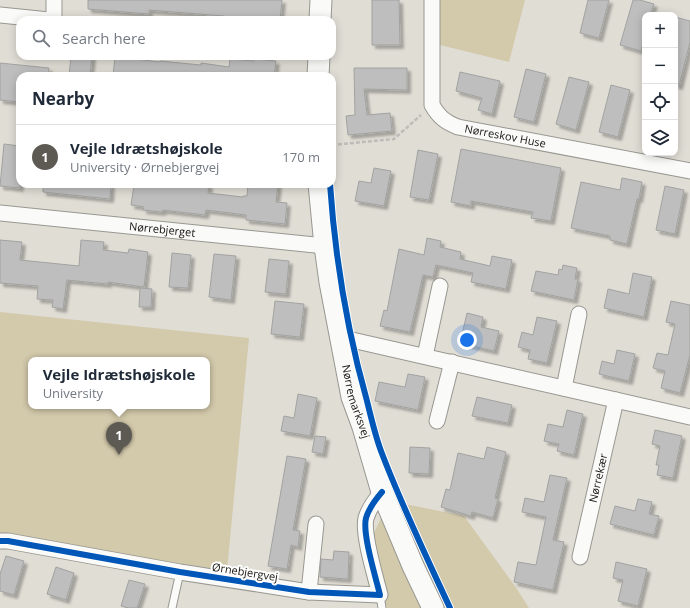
<!DOCTYPE html>
<meta charset="utf-8">
<style>
body{margin:0;font-family:"Open Sans",sans-serif;background:#f6f6f7;color:#1f2937}
.controls{position:absolute;right:12px;top:12px;display:grid;overflow:hidden;border-radius:8px;box-shadow:0 2px 10px #0003}
.controls button{width:36px;height:36px;display:grid;place-items:center;padding:0;border:0;border-bottom:1px solid #e0e1e3;background:#fff;color:#1f2937;font:20px sans-serif}
.you{position:absolute;left:467px;top:340px;width:14px;height:14px;margin:-10px;border:3px solid #fff;border-radius:50%;background:#1a73e8;box-shadow:0 0 0 6px #1a73e833}
.badge{display:grid;place-items:center;width:26px;height:26px;border-radius:50%;background:#5d5a54;color:#fff;font-size:13px;font-weight:700}
.pin{position:absolute;translate:-50% -33px;filter:drop-shadow(0 1px 2px #0008)}
.pin::after{content:'';position:absolute;top:21px;width:14px;height:12px;background:inherit;clip-path:polygon(0 0,100% 0,50% 100%)}
.popup{position:absolute;left:28px;top:357px;width:182px;height:52px;box-sizing:border-box;display:grid;place-content:center;border-radius:8px;background:#fff;filter:drop-shadow(0 1px 3px #0005);font-size:13px;white-space:nowrap;color:#747a83}
.popup b{font-size:15px;color:#1f2937}
.popup::after{content:'';position:absolute;left:50%;top:100%;margin-left:-8px;border:8px solid transparent;border-top-color:#fff}
.list{margin:0;padding:0;list-style:none}
h2{display:flex;justify-content:space-between;align-items:center;height:52px;margin:0;padding:0 16px;font-size:17px}
h2 small{font-size:13px;font-weight:400;color:#747a83}
.list li{display:grid;grid-template-columns:26px 1fr auto;gap:12px;align-items:center;box-sizing:border-box;height:64px;padding:0 16px;border-top:1px solid #e0e1e3}
.list b{display:block;font-size:15px;white-space:nowrap}
.list p{margin:0;font-size:13px;white-space:nowrap;color:#747a83}
.list em{font-size:13px;font-style:normal;color:#747a83}
.icon{flex:none;width:22px;height:22px;fill:none;stroke:currentColor;stroke-width:2;stroke-linecap:round;stroke-linejoin:round}
.map{position:relative;flex:none;width:690px;height:608px;overflow:hidden}
.search{position:absolute;background:#fff;box-shadow:0 2px 10px #0003;left:16px;top:16px;width:320px;height:44px;display:flex;align-items:center;gap:10px;box-sizing:border-box;padding:0 14px;border-radius:12px;color:#747a83;font-size:15px}
.panel{position:absolute;background:#fff;box-shadow:0 2px 10px #0003;left:16px;top:72px;width:320px;height:116px;border-radius:12px}
.map>svg:first-child{display:block}
.green{fill:#d3c9ab;fill-rule:evenodd}
.building{fill:#bdbebd;stroke:#a2a2a1;filter:url(#shadow)}
.lines{fill:none;stroke-linecap:round;stroke-linejoin:round}
.lane-casing{stroke:#989790;stroke-width:9}
.street-casing{stroke:#989790;stroke-width:17}
.secondary-casing{stroke:#989790;stroke-width:23}
.path{stroke:#bdbcb9;stroke-width:2.5;stroke-dasharray:4 2;stroke-linecap:butt}
.lane{stroke:#fafaf9;stroke-width:7}
.street{stroke:#fafaf9;stroke-width:15}
.secondary{stroke:#fafaf9;stroke-width:21}
.cycleway-casing{stroke:#fff;stroke-width:8}
.cycleway{stroke:#0057b8;stroke-width:6}
.labels{text-anchor:middle;stroke-width:4;stroke-linejoin:round;paint-order:stroke}
.street-label{font-size:11px;fill:#16140f;stroke:#fff}
</style>
<div class="map">
<svg width="690" height="608" viewBox="0 0 690 608">
<defs>
<filter id="shadow"><feDropShadow dx="3.5" dy="3.5" stdDeviation="1" flood-color="#0004"/></filter>
</defs>
<rect width="100%" height="100%" fill="#e0ddd5"/>
<path class="green" d="M440,0H525L509,62L440,45Z
M0,312L249,338L227,571L9,536H0ZM31,360H207V406H31Z
M397,504L410,505L464,516L515,586L529,608H444Z
M382,516L425,608H387L370,541Z"/>
<path class="building" d="M88,0H282L280,20H246L224,18V16L149,10V14L88,9Z
M372,0H399L400,45H372Z
M588,0H609L599,38L580,33Z
M633,0H640L654,4L650,15H645V35L641,51L620,45Z
M675,17L690,21V42L679,86L675,85Z
M71,56H92L90,76H69Z
M115,56H136V59L159,62L160,61L201,65V63L229,67L230,59L254,61V59L276,61L274,76H113Z
M0,63L49,68L48,76H20V102L0,100Z
M354,68H407V90L364,89L367,115L390,113L392,131L348,135L346,116L355,115Z
M526,69L546,74L534,122L514,117Z
M460,72L500,81L492,114L478,110L482,98L456,91Z
M569,77L589,82L576,130L556,124Z
M611,85L630,90L618,137L599,132Z
M4,144L20,146L18,167H20V188L0,186Z
M461,149L561,168L551,221L531,218L533,212L471,201V206L451,202Z
M418,150L438,154L429,200L410,197Z
M374,168L391,171L384,206L355,201L359,181L371,183Z
M622,178L642,182L639,199H637L627,244L610,240V236L571,228L581,182L620,190Z
M43,184H111L110,199L43,192Z
M145,184H209L208,193L243,197V196H247L248,184H278L276,202L287,203L285,224L246,220V215L206,210L205,215L163,210L162,212L143,210L144,207L131,205L134,185L145,187Z
M665,186L684,190L675,234L656,230Z
M427,238L441,241L440,247L461,252L460,259L490,266L492,256L512,260L506,289L471,282L473,273L436,265L433,277L423,275L410,332L380,326L384,310L387,311L399,249L424,255Z
M0,240L22,242L20,260L79,266L81,240L104,242L103,250L128,253L129,249L148,252L144,287L108,282V284L67,280L63,309L52,307L53,300L37,299L38,286L0,283Z
M172,253L191,255L188,288L169,287Z
M214,254L236,256L231,300L209,297Z
M269,259L289,261L286,294L265,292Z
M563,265L577,268L575,279H578L574,300L531,291L536,271L558,275L559,269L562,270Z
M633,273L652,277L644,317L604,308L608,289L629,294Z
M140,288L152,289L151,307H139Z
M275,301L304,304L300,337L271,334Z
M671,301L690,305V355L680,393L661,388L665,371L653,368L657,353L668,355L675,324L666,322Z
M467,313L483,317L481,327L499,331L494,351L460,343Z
M537,317L557,321L547,363L528,359L530,350L518,347L522,332L533,335Z
M617,350L635,354L629,381L599,374L602,361L614,364Z
M408,374L425,377L418,410L375,401L379,382L405,387Z
M298,394L317,398L310,436L281,431L284,416L294,418Z
M477,397L512,405L508,423L472,416Z
M567,410L583,414L574,455L557,451L559,444L544,441L548,424L563,427Z
M655,430L682,436L673,478L657,475L659,465H656L660,446L652,444Z
M315,436L326,437L323,454L312,452Z
M410,447L430,448L429,474L409,473Z
M487,447L506,452L495,498L498,499L493,518L472,512L471,516L441,507L446,489L450,490L458,453L484,459Z
M287,456L306,459L293,530L300,531L298,547L291,545L287,569L268,566Z
M550,475L567,478L553,540L564,542L553,590L514,582L518,562L536,565L546,517L522,512L525,498L544,502Z
M638,499L652,502L649,514L659,516L654,535L610,524L615,506L635,511Z
M334,551L349,552L348,579L320,577L321,559L333,560Z
M6,556L24,561L14,595L0,591V574Z
M616,562L647,569L638,606L618,601L623,580L613,578Z
M56,567L74,573L66,600L47,594Z
M129,580L145,584L137,608H129L121,606Z"/>
<g class="lines">
<g class="lane-casing">
<path id="lane" d="M380,595L382,608
M172,608L180,572"/>
</g>
<g class="street-casing">
<g id="street">
<path id="s1" d="M432,0V105C439,117 445,122 458,127L690,171"/>
<path d="M0,15L49,20"/>
<path d="M54,20V0"/>
<path id="s2" d="M0,213L325,246"/>
<path d="M340,340H352L690,417"/>
<path d="M425,356L440,286"/>
<path d="M564,388L579,314"/>
<path d="M437,421L452,362"/>
<path d="M0,541H8L180,572L309,592L380,595C376,578 362,534 366,518C369,508 375,500 382,492"/>
<path id="s3" d="M580,557L616,400"/>
<path d="M309,592L316,524"/>
</g>
</g>
<g class="secondary-casing">
<g id="secondary">
<path d="M320,20L321,0"/>
<path d="M318,76L319,56"/>
<path id="s4" d="M319,184L325,246L330,282L352,397L363,427L382,492L413,566L433,608"/>
</g>
</g>
<path class="path" d="M332,145L394,139L421,115"/>
<use href="#lane" class="lane"/>
<use href="#street" class="street"/>
<use href="#secondary" class="secondary"/>
<g class="cycleway-casing">
<path id="cycleway" d="M330,184C335,257 347,330 367,401C371,417 375,435 381,451C401,504 426,556 450,608
M0,541H8L180,572L309,592L380,595C376,578 362,534 366,518C369,508 375,500 382,492"/>
</g>
<use href="#cycleway" class="cycleway"/>
</g>
<g class="labels">
<g class="street-label">
<text dy="4" stroke="none"><textPath href="#s1" startOffset="188">Nørreskov Huse</textPath></text>
<text dy="4" stroke="none"><textPath href="#s2" startOffset="163">Nørrebjerget</textPath></text>
<text dy="4" stroke="none"><textPath href="#s4" startOffset="221">Nørremarksvej</textPath></text>
<text dy="4" stroke="none"><textPath href="#s3" startOffset="81">Nørrekær</textPath></text>
<text transform="translate(245 572) rotate(9)" y="4">Ørnebjergvej</text>
</g>
</g>
</svg>
<div class="controls">
<button>+</button>
<button>−</button>
<button><svg class="icon" aria-label="locate" viewBox="0 0 24 24"><circle cx="12" cy="12" r="6"/><path d="M12 2v4M12 18v4M2 12h4M18 12h4"/></svg></button>
<button><svg class="icon" aria-label="layers" viewBox="0 0 24 24"><path d="M12 4l9 5-9 5-9-5zM3 14l9 5 9-5"/></svg></button>
</div>
<div class="you"></div>
<div class="pin badge" style="left:119px;top:455px">1</div>
<div class="popup"><b>Vejle Idrætshøjskole</b>University</div>
<div class="search"><svg class="icon" aria-label="search" viewBox="0 0 24 24"><circle cx="10" cy="10" r="6"/><path d="M15 15l6 6"/></svg>Search here</div>
<section class="panel">
<h2>Nearby<small></small></h2>
<ul class="list">
<li><span class="badge">1</span><div><b>Vejle Idrætshøjskole</b><p>University · Ørnebjergvej</p></div><em>170 m</em></li>
</ul>
</section>
</div>
